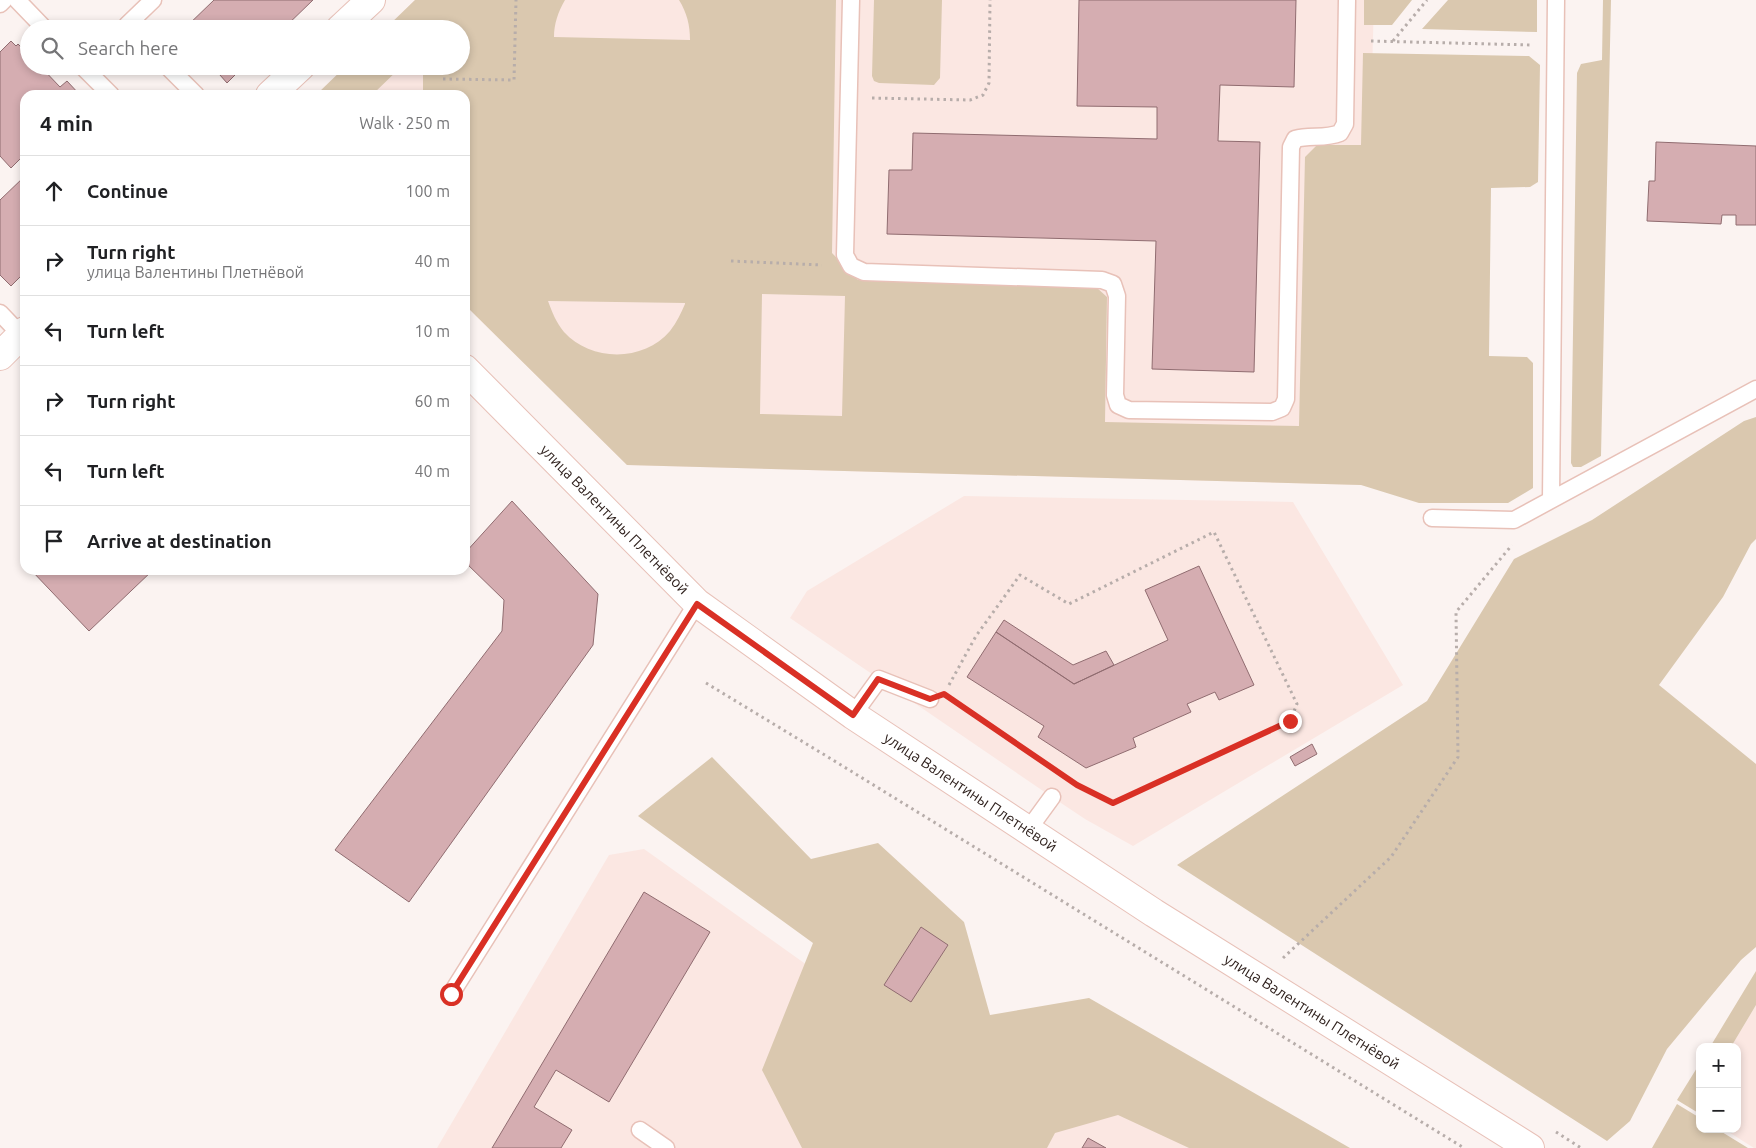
<!DOCTYPE html>
<meta charset="utf-8">
<style>
body{margin:0;font-family:Ubuntu,sans-serif;background:#f2f2f2;color:#202124}
.controls{position:absolute;right:15px;bottom:15px;display:grid;overflow:hidden;border-radius:10px;box-shadow:0 2px 8px #0003}
.controls button{width:45px;height:45px;display:grid;place-items:center;padding:0;border:0;border-bottom:1px solid #e0e0e0;background:#fff;color:#202124;font:25px sans-serif}
.stop{position:absolute;width:15px;height:15px;margin:-11px;border:4px solid #d93025;border-radius:50%;background:#fff}
.stop.end{background:#d93025;border-color:#fff;box-shadow:0 1px 5px #0008}
.list{margin:0;padding:0;list-style:none}
h2{display:flex;justify-content:space-between;align-items:center;height:65px;margin:0;padding:0 20px;font-size:21px}
h2 small{font-size:16px;font-weight:400;color:#757577}
.list li{display:grid;grid-template-columns:32px 1fr auto;gap:15px;align-items:center;box-sizing:border-box;height:70px;padding:0 20px;border-top:1px solid #e0e0e0}
.list b{display:block;font-size:19px;white-space:nowrap}
.list p{margin:0;font-size:16px;white-space:nowrap;color:#757577}
.list em{font-size:16px;font-style:normal;color:#757577}
.icon{flex:none;width:28px;height:28px;fill:none;stroke:currentColor;stroke-width:2;stroke-linecap:round;stroke-linejoin:round}
.map{position:relative;flex:none;width:1756px;height:1148px;overflow:hidden}
.search{position:absolute;background:#fff;box-shadow:0 2px 8px #0003;left:20px;top:20px;width:450px;height:55px;display:flex;align-items:center;gap:12px;box-sizing:border-box;padding:0 18px;border-radius:28px;color:#757577;font-size:19px}
.panel{position:absolute;background:#fff;box-shadow:0 2px 8px #0003;left:20px;top:90px;width:450px;height:485px;border-radius:15px}
.map>svg:first-child{display:block}
.built{fill:#fbe7e2}
.green{fill:#dac8af;fill-rule:evenodd}
.building{fill:#d5adb1;stroke:#906c70}
.lines{fill:none;stroke-linecap:round;stroke-linejoin:round}
.lane-casing{stroke:#e8c1b8;stroke-width:19}
.street-casing{stroke:#e8c1b8;stroke-width:30}
.path{stroke:#b7adaa;stroke-width:3;stroke-dasharray:2.5 4;stroke-linecap:butt}
.lane{stroke:#fff;stroke-width:16}
.street{stroke:#fff;stroke-width:28}
.route{stroke:#d93025;stroke-width:6}
.labels{text-anchor:middle;stroke-width:4;stroke-linejoin:round;paint-order:stroke}
.street-label{font-size:15px;fill:#2c1e1a;stroke:#fff}
</style>
<div class="map">
<svg width="1756" height="1148" viewBox="0 0 1756 1148">
<rect width="100%" height="100%" fill="#fbf3f1"/>
<path class="built" d="M415,0H1374L1361,485L627,465L465,305V95H316L346,66H461V29H385Z
M964,496L1293,502L1403,685L1133,846L1085,819L1052,797L790,618L807,591Z
M644,849L967,1079L1085,1074L1245,1148H437L609,855Z
M1756,1005V1148H1754L1724,1129H1737V1047H1731Z"/>
<path class="green" d="M415,0H565C558,12 554,24 554,37L690,40C690,25 687,13 679,0H836L832,253L858,280L1096,287L1107,297L1105,422L1299,426L1305,157L1317,145H1361L1363,53L1529,56L1540,65L1538,182L1530,187L1491,188L1489,356L1527,357L1533,363V488L1508,503H1419L1361,485L627,465L465,305V95H423V66H461V29H385ZM762,294L845,296L842,416L760,414ZM548,301L685,303V304C681,313 677,322 670,331C644,362 591,362 564,332C556,322 552,312 548,301Z
M874,0H942L940,78L934,85L879,83L874,81L872,76Z
M1364,0H1412L1392,25H1364Z
M1448,0H1537V32L1422,29Z
M1603,0H1611L1601,456L1581,467H1573L1571,463L1577,73L1581,64L1602,60Z
M346,66H402L372,95H316Z
M1756,417V539L1751,544L1723,597L1659,685L1756,764V947L1741,960L1667,1049L1630,1121L1607,1141L1177,865L1427,701L1514,559L1592,520L1744,421Z
M712,757L811,859L878,843L964,922L990,1015L1089,998L1350,1148H1189L1118,1115L1055,1133L1047,1148H802L762,1070L813,943L638,816Z
M1756,971V1005L1731,1047H1710Z
M1700,1063V1114L1677,1100Z
M1677,1104L1700,1118V1129H1717L1748,1148H1652Z"/>
<path class="building" d="M214,0H313L283,29H184Z
M1079,0H1296L1294,87L1220,85L1218,141L1260,142L1254,372L1152,369L1156,241L887,234L889,170H912L913,133L1157,139V107L1077,106Z
M11,41L16,46L18,44L29,55V66H40L60,87L67,81L80,95H25V157L23,156L11,168L0,156V52Z
M212,66H244L227,83Z
M1656,142L1756,146V225H1736V215H1722L1721,224L1647,221L1649,181H1655Z
M25,176V272L11,286L0,275V200Z
M512,501L598,594L593,645L409,902L335,850L502,631L504,600L465,562V553Z
M1199,566L1254,685L1219,700L1215,692L1187,704L1191,712L1133,738L1136,747L1086,768L1038,737L1044,726L967,677L996,632L1074,684L1168,640L1145,590Z
M31,570H153L89,631Z
M1004,620L1073,665L1106,651L1114,665L1074,684L996,632Z
M1312,744L1317,754L1295,766L1290,757Z
M644,892L710,932L609,1102L556,1070L534,1107L572,1130L561,1148H492Z
M921,927L948,945L911,1002L884,985Z
M1088,1138L1106,1148H1082Z"/>
<g class="lines">
<g class="lane-casing">
<path id="lane" d="M17,0L45,29
M851,0L845,255L851,266L864,272L1102,280L1113,284L1117,296L1115,395L1118,405L1129,410L1272,412L1282,408L1286,399L1291,147L1295,139C1310,135 1325,139 1340,133L1345,124L1347,0
M0,4L4,0
M130,29L127,25L153,0
M82,66L111,95
M167,66L196,95
M0,313L21,335
M1551,499L1556,0
M1432,518L1514,520L1756,389
M853,715L879,679L930,699
M1028,830L1052,797
M451,994L697,603
M640,1130L666,1148"/>
</g>
<g class="street-casing">
<g id="street">
<path d="M340,29L371,0"/>
<path d="M270,95L301,66"/>
<path d="M0,356L25,331"/>
<path id="s1" d="M465,369L697,603L853,715L1154,913L1530,1148"/>
</g>
</g>
<path class="path" d="M1371,41L1532,45
M1393,41L1427,0
M443,79L514,80L516,0
M872,98L970,100L983,95L989,83L990,0
M731,261L822,265
M706,683L828,757L1464,1148
M949,685L976,636L1020,575L1069,604L1214,532L1297,704L1290,721L1113,803L1072,782
M955,701L1059,772
M1283,958L1391,857L1458,757L1456,612L1512,545
M1556,1132L1581,1148"/>
<use href="#lane" class="lane"/>
<use href="#street" class="street"/>
</g>
<g class="lines">
<path class="route" d="M451,994L697,604L853,715L878,679L930,699L944,694L1077,785L1113,803L1290,721"/>
</g>
<g class="labels">
<g class="street-label">
<text dy="5" stroke="none"><textPath href="#s1" startOffset="212">улица Валентины Плетнёвой</textPath></text>
<text dy="5" stroke="none"><textPath href="#s1" startOffset="662">улица Валентины Плетнёвой</textPath></text>
<text dy="5" stroke="none"><textPath href="#s1" startOffset="1068">улица Валентины Плетнёвой</textPath></text>
</g>
</g>
</svg>
<div class="controls">
<button>+</button>
<button>−</button>
</div>
<div class="stop" style="left:451px;top:994px"></div>
<div class="stop end" style="left:1290px;top:721px"></div>
<div class="search"><svg class="icon" aria-label="search" viewBox="0 0 24 24"><circle cx="10" cy="10" r="6"/><path d="M15 15l6 6"/></svg>Search here</div>
<section class="panel">
<h2>4 min<small>Walk · 250 m</small></h2>
<ul class="list">
<li><svg class="icon" aria-label="ahead" viewBox="0 0 24 24"><path d="M12 20V5M6 11l6-6 6 6"/></svg><div><b>Continue</b></div><em>100 m</em></li>
<li><svg class="icon" aria-label="right" viewBox="0 0 24 24"><path d="M7 20v-9h11M14 6l5 5-5 5"/></svg><div><b>Turn right</b><p>улица Валентины Плетнёвой</p></div><em>40 m</em></li>
<li><svg class="icon" aria-label="left" viewBox="0 0 24 24"><path d="M17 20v-9H6M10 6l-5 5 5 5"/></svg><div><b>Turn left</b></div><em>10 m</em></li>
<li><svg class="icon" aria-label="right" viewBox="0 0 24 24"><path d="M7 20v-9h11M14 6l5 5-5 5"/></svg><div><b>Turn right</b></div><em>60 m</em></li>
<li><svg class="icon" aria-label="left" viewBox="0 0 24 24"><path d="M17 20v-9H6M10 6l-5 5 5 5"/></svg><div><b>Turn left</b></div><em>40 m</em></li>
<li><svg class="icon" aria-label="arrive" viewBox="0 0 24 24"><path d="M6 21V4h12l-3 4 3 4H6"/></svg><div><b>Arrive at destination</b></div></li>
</ul>
</section>
</div>
